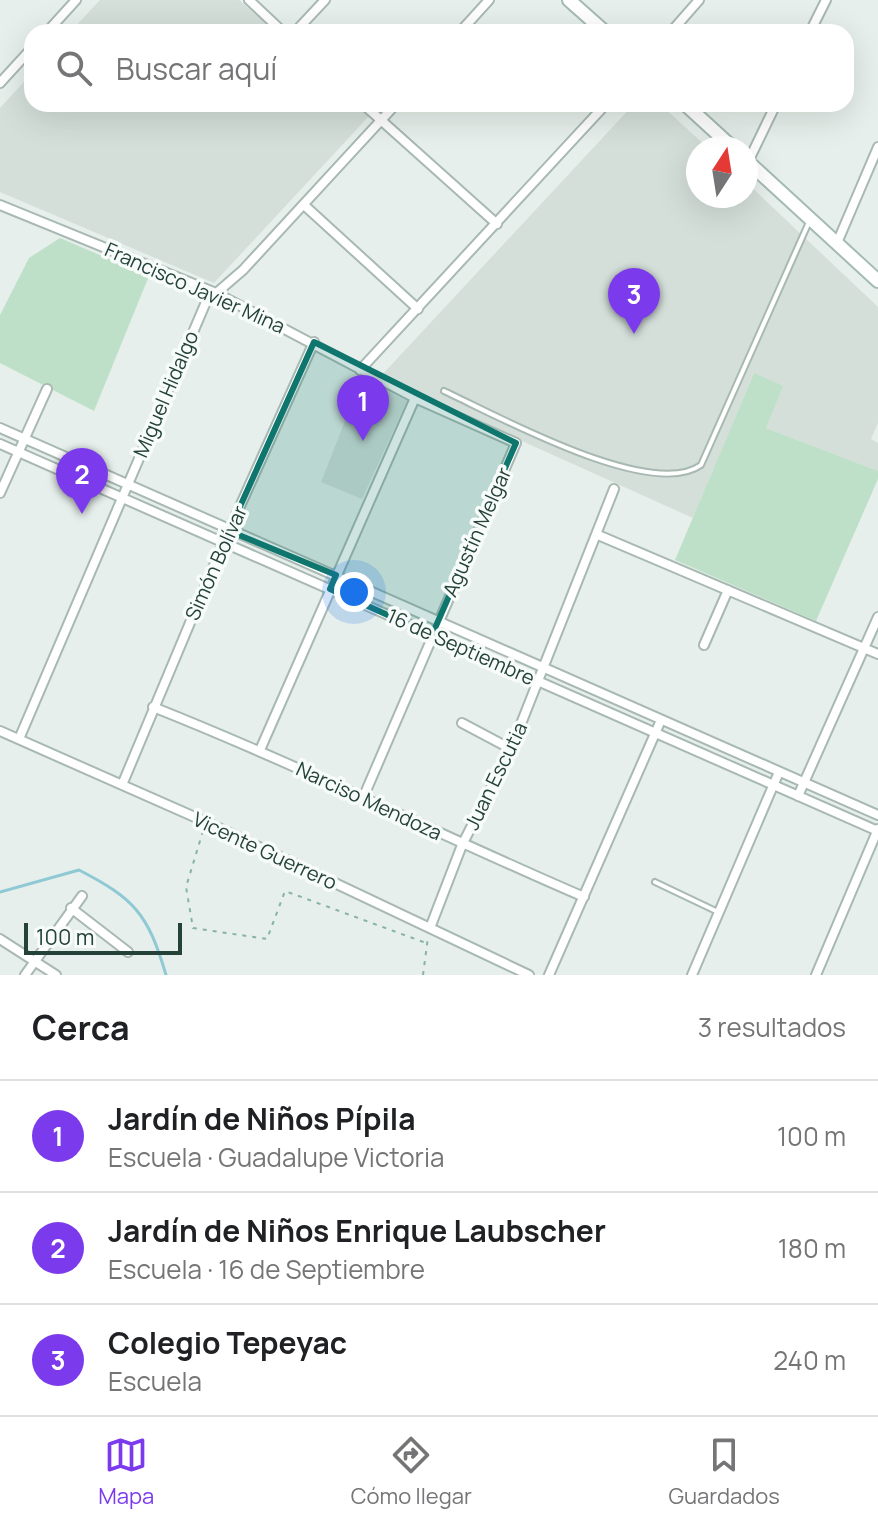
<!DOCTYPE html>
<html lang="es">
<meta charset="utf-8">
<style>
body{margin:0;font-family:Manrope,sans-serif;background:#f2f2f2;color:#202124}
.compass{position:absolute;left:686px;top:136px;width:72px;height:72px;border-radius:50%;background:#fff;box-shadow:0 8px 32px #0002;rotate:12deg}
.scale{position:absolute;left:24px;bottom:20px;width:158px;box-sizing:border-box;padding-left:8px;border:4px solid #24423a;border-top:0;font-size:22px;line-height:28px;white-space:nowrap;color:#24423a;-webkit-text-stroke:6px #f7fbf9;paint-order:stroke}
.you{position:absolute;left:354px;top:592px;width:28px;height:28px;margin:-20px;border:6px solid #fff;border-radius:50%;background:#1a73e8;box-shadow:0 0 0 12px #1a73e833}
.badge{display:grid;place-items:center;width:52px;height:52px;border-radius:50%;background:#7c3aed;color:#fff;font-size:26px;font-weight:700}
.pin{position:absolute;translate:-50% -66px;filter:drop-shadow(0 2px 4px #0008)}
.pin::after{content:'';position:absolute;top:42px;width:28px;height:24px;background:inherit;clip-path:polygon(0 0,100% 0,50% 100%)}
.list{margin:0;padding:0;list-style:none}
h2{display:flex;justify-content:space-between;align-items:center;height:104px;margin:0;padding:0 32px;font-size:34px}
h2 small{font-size:26px;font-weight:400;color:#757577}
.list li{display:grid;grid-template-columns:52px 1fr auto;gap:24px;align-items:center;box-sizing:border-box;height:112px;padding:0 32px;border-top:2px solid #e0e0e0}
.list b{display:block;font-size:30px;white-space:nowrap}
.list p{margin:0;font-size:26px;white-space:nowrap;color:#757577}
.list em{font-size:26px;font-style:normal;color:#757577}
.icon{flex:none;width:44px;height:44px;fill:none;stroke:currentColor;stroke-width:2;stroke-linecap:round;stroke-linejoin:round}
.map{position:relative;flex:none;width:878px;height:975px;overflow:hidden}
.search{position:absolute;background:#fff;box-shadow:0 8px 32px #0002;left:24px;right:24px;top:24px;height:88px;display:flex;align-items:center;gap:20px;box-sizing:border-box;padding:0 28px;border-radius:24px;color:#757577;font-size:30px}
.sheet{height:440px;background:#fff}
nav{display:flex;justify-content:space-around;align-items:center;box-sizing:border-box;height:112px;border-top:2px solid #e0e0e0;background:#fff;font-size:22px;color:#757577}
nav a{display:grid;justify-items:center;gap:4px}
nav .on{color:#7c3aed}
.map>svg:first-child{display:block}
.built{fill:#d4dfda}
.green{fill:#bfe0c8}
.lines{fill:none;stroke-linecap:round;stroke-linejoin:round}
.stream{stroke:#8ec9d4;stroke-width:3}
.lane-casing{stroke:#a8b8b2;stroke-width:8}
.street-casing{stroke:#a8b8b2;stroke-width:12}
.secondary-casing{stroke:#a4bbb3;stroke-width:16}
.path{stroke:#86b3a5;stroke-width:2;stroke-dasharray:4 6;stroke-linecap:butt}
.lane{stroke:#fff;stroke-width:4}
.street{stroke:#fff;stroke-width:8}
.secondary{stroke:#fff;stroke-width:12}
.marked{fill:#0f766e;fill-opacity:0.2;stroke:#0f766e;stroke-width:6;stroke-linejoin:round}
.labels{text-anchor:middle;stroke-width:7;stroke-linejoin:round;paint-order:stroke}
.street-label{font-size:20px;fill:#24423a;stroke:#f7fbf9}
</style>
<div class="map">
<svg width="878" height="975" viewBox="0 0 878 975">
<rect width="100%" height="100%" fill="#e6efeb"/>
<path class="built" d="M100,0H239L275,32H70Z
M32,73V104H356L369,116L214,283L0,192V108Z
M634,104H660L708,148H698V196H746V182L878,307V423L871,439L878,443V471L766,428L754,373L693,518L380,377Z
M362,378L407,401L362,499L321,482Z"/>
<path class="green" d="M60,238L149,276L94,411L0,363V315L29,258Z
M754,373L783,386L766,428L878,471V479L816,621L675,560Z"/>
<g class="lines">
<path class="stream" d="M0,892L79,870C135,899 148,914 166,975"/>
<g class="lane-casing">
<path id="lane" d="M444,391C496,415 651,501 701,465L809,222
M655,882L718,912"/>
</g>
<g class="street-casing">
<path id="street" d="M249,0L283,32
M47,32L76,0
M295,32L325,0
M460,32L489,0
M671,32L699,0
M810,32L826,0
M0,83L32,48
M363,104L497,224
M748,162L776,104
M0,205L216,293L415,398L516,443L363,798
M304,205L418,309
M837,243L878,147
M360,370L606,104
M0,428L878,815
M0,444L878,831
M0,493L47,389
M598,535L878,654
M704,645L728,590
M153,707C299,765 440,835 584,897
M462,723L511,749
M0,731L206,822L529,975
M19,739L206,302L243,270L396,104
M260,750L415,398
M122,785L223,544L314,342
M798,796L878,617
M71,908L128,952
M430,928L462,845L511,749L614,489
M0,939L56,975
M25,975L82,896
M549,975L661,720
M692,975L779,772
M816,975L878,829"/>
</g>
<g class="secondary-casing">
<path id="secondary" d="M569,0L605,32
M685,104L733,148
M746,160L878,281"/>
</g>
<path class="path" d="M203,831L186,887L193,928L267,939L285,891L426,943
M423,975L428,937"/>
<use href="#lane" class="lane"/>
<use href="#street" class="street"/>
<use href="#secondary" class="secondary"/>
</g>
<path class="marked" d="M314,342L516,443L432,635L330,589L336,575L229,531Z"/>
<g class="labels">
<g class="street-label">
<text transform="translate(195 288) rotate(24)" y="7">Francisco Javier Mina</text>
<text transform="translate(166 394) rotate(-67)" y="7">Miguel Hidalgo</text>
<text transform="translate(477 532) rotate(-66)" y="7">Agustín Melgar</text>
<text transform="translate(216 563) rotate(-66)" y="7">Simón Bolívar</text>
<text transform="translate(461 647) rotate(24)" y="7">16 de Septiembre</text>
<text transform="translate(496 776) rotate(-64)" y="7">Juan Escutia</text>
<text transform="translate(369 801) rotate(25)" y="7">Narciso Mendoza</text>
<text transform="translate(265 851) rotate(25)" y="7">Vicente Guerrero</text>
</g>
</g>
</svg>
<svg class="compass" viewBox="-18 -18 36 36"><path d="M0-13l5 13h-10z" fill="#e53935"/><path d="M0 13l5-13h-10z" fill="#757577"/></svg>
<div class="scale">100 m</div>
<div class="you"></div>
<div class="pin badge" style="left:363px;top:441px">1</div>
<div class="pin badge" style="left:82px;top:514px">2</div>
<div class="pin badge" style="left:634px;top:334px">3</div>
<div class="search"><svg class="icon" aria-label="search" viewBox="0 0 24 24"><circle cx="10" cy="10" r="6"/><path d="M15 15l6 6"/></svg>Buscar aquí</div>
</div>
<section class="sheet">
<h2>Cerca<small>3 resultados</small></h2>
<ul class="list">
<li><span class="badge">1</span><div><b>Jardín de Niños Pípila</b><p>Escuela · Guadalupe Victoria</p></div><em>100 m</em></li>
<li><span class="badge">2</span><div><b>Jardín de Niños Enrique Laubscher</b><p>Escuela · 16 de Septiembre</p></div><em>180 m</em></li>
<li><span class="badge">3</span><div><b>Colegio Tepeyac</b><p>Escuela</p></div><em>240 m</em></li>
</ul>
</section>
<nav>
<a class="on"><svg class="icon" aria-label="map" viewBox="0 0 24 24"><path d="M3 6l6-2 6 2 6-2v14l-6 2-6-2-6 2zM9 4v14M15 6v14"/></svg>Mapa</a>
<a><svg class="icon" aria-label="directions" viewBox="0 0 24 24"><path d="M12 3l9 9-9 9-9-9zM9 14v-3h6M13 9l2 2-2 2"/></svg>Cómo llegar</a>
<a><svg class="icon" aria-label="saved" viewBox="0 0 24 24"><path d="M7 4h10v16l-5-4-5 4z"/></svg>Guardados</a>
</nav>
